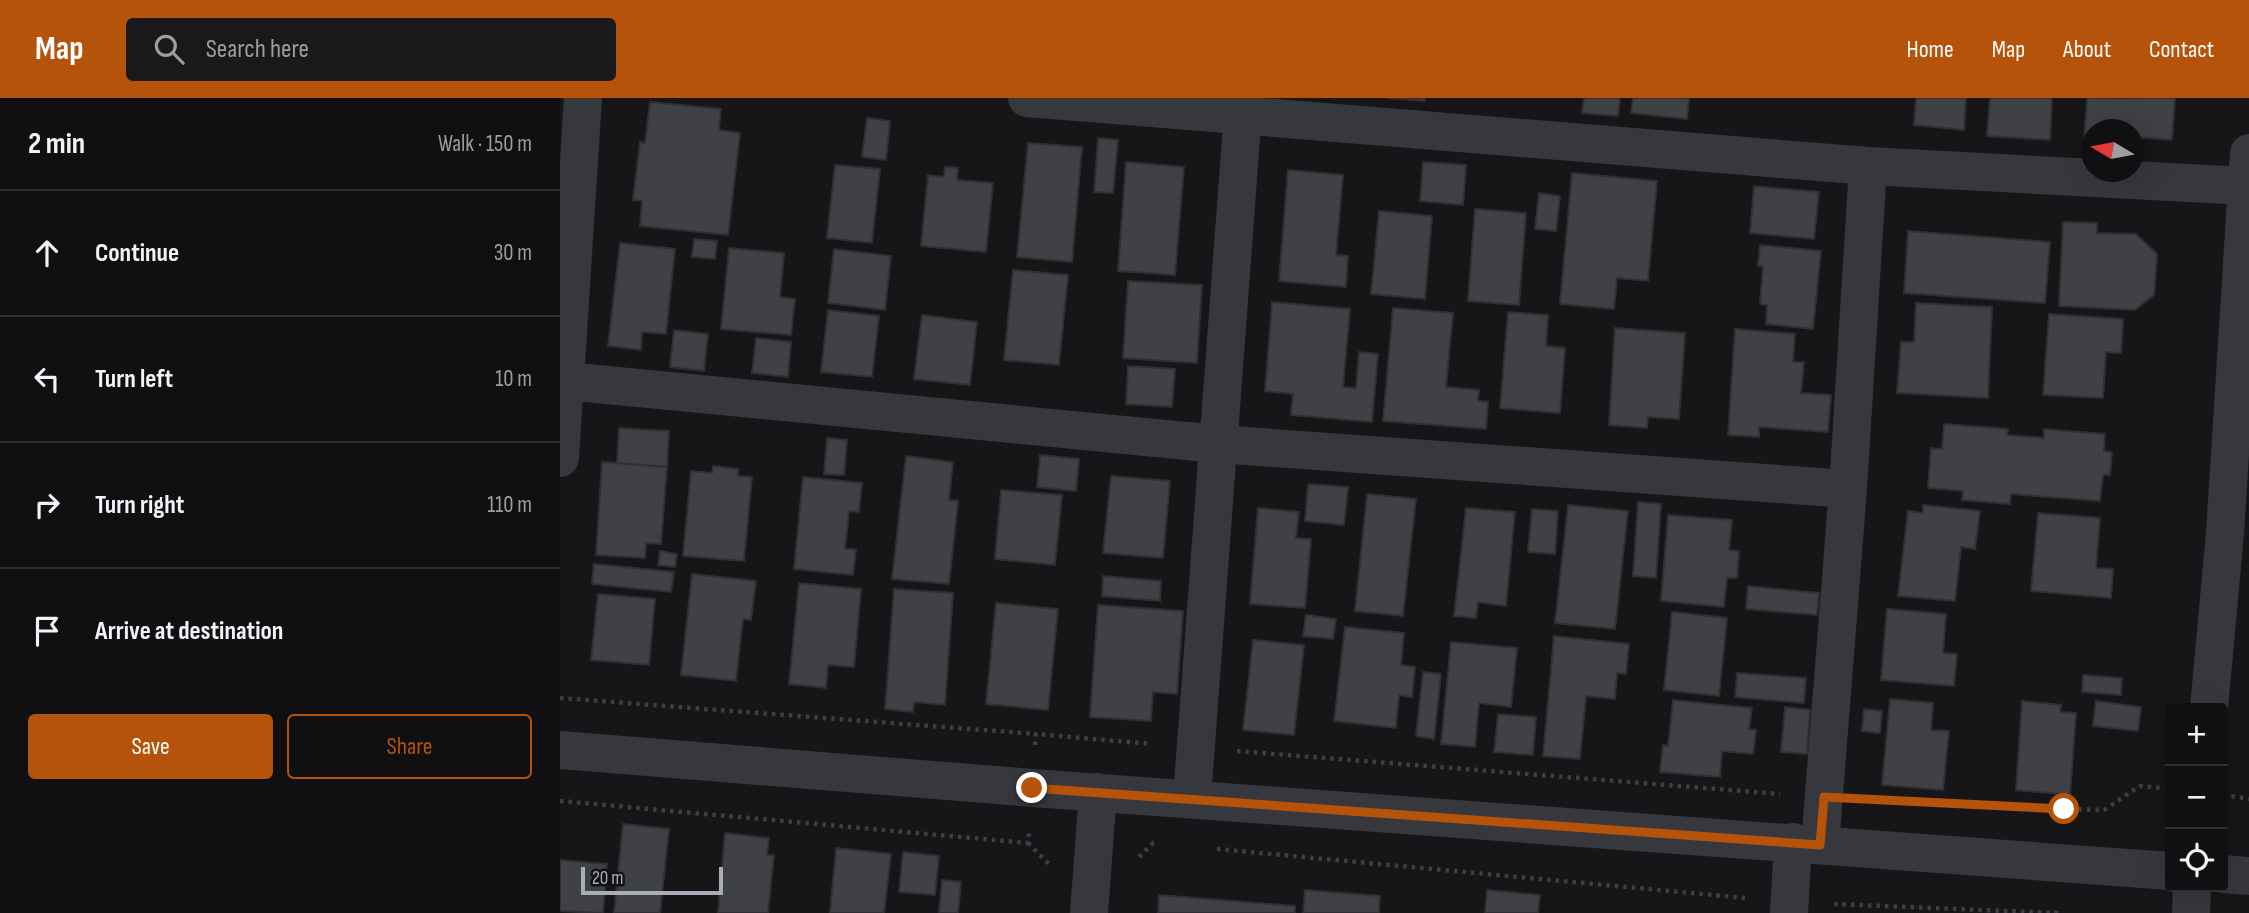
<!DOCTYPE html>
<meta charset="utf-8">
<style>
body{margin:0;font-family:"Sofia Sans Condensed",sans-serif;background:#19191b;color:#f1f3f6}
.controls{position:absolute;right:21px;bottom:21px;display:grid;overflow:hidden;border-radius:7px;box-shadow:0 7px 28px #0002}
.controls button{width:63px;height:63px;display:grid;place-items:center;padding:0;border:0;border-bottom:2px solid #303032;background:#101012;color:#f1f3f6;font:35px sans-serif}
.compass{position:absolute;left:1521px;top:21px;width:63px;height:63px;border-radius:50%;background:#101012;box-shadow:0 7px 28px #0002;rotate:280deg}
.scale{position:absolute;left:21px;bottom:18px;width:142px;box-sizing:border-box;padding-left:7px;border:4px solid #a8adb8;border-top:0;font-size:19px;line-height:24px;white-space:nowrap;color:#a8adb8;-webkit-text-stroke:5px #111113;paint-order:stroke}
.stop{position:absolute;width:21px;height:21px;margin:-16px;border:5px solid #b45309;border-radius:50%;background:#fff}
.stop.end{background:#b45309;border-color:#fff;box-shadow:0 2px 7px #0008}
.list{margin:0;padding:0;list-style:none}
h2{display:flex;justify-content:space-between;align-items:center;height:91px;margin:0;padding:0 28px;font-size:30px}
h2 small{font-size:23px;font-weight:400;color:#9c9d9f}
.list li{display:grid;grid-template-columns:46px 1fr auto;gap:21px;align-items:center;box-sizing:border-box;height:126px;padding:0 28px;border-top:2px solid #303032}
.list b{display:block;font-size:26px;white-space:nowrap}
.list em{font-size:23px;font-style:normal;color:#9c9d9f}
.actions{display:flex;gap:14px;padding:21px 28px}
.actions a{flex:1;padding:16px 0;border:2px solid #b45309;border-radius:7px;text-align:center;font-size:24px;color:#b45309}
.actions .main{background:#b45309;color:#fff}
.icon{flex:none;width:38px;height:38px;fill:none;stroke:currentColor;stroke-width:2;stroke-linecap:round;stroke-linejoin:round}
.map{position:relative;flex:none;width:1689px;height:815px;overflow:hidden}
header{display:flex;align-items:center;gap:42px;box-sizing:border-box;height:98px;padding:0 35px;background:#b45309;color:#fff}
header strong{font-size:33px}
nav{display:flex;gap:38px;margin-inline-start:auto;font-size:24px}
.search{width:490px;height:63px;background:#19191b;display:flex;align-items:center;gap:18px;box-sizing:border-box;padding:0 24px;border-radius:7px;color:#9c9d9f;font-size:26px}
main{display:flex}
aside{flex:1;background:#101012}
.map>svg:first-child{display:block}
.building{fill:#404145;stroke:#303034;stroke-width:2}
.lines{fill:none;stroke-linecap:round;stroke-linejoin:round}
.path{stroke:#3d3f44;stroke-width:4.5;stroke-dasharray:3.5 5;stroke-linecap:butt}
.minor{stroke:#37383d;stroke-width:38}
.route{stroke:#b45309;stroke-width:9}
</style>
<header>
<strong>Map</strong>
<div class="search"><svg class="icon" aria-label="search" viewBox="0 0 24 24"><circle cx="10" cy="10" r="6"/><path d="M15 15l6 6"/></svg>Search here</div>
<nav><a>Home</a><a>Map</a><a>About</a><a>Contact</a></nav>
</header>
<main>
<aside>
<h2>2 min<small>Walk · 150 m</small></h2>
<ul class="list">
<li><svg class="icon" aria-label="ahead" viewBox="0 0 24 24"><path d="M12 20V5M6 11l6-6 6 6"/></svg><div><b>Continue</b></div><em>30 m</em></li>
<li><svg class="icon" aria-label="left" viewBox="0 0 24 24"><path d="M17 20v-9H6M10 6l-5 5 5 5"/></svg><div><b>Turn left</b></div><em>10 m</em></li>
<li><svg class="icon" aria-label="right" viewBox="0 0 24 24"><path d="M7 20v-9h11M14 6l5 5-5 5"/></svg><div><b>Turn right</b></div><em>110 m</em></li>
<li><svg class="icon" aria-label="arrive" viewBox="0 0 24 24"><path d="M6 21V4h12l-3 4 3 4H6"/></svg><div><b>Arrive at destination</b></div></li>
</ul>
<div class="actions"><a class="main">Save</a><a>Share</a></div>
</aside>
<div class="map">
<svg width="1689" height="815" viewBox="0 0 1689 815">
<rect width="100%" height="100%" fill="#161618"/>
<path class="building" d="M828,0H865V3Z
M1024,0H1060L1058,18L1022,15Z
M1073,0H1129L1127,21L1071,15Z
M1356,0H1406L1404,32L1354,27Z
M1430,0H1492L1490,42L1427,38Z
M1527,0H1615L1612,42L1574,39V32H1532V57L1523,56Z
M90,4L161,11L159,32L180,35L168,137L80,128L82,103L73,102L80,44L85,45Z
M307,20L330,23L326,62L302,59Z
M538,40L558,42L553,95L534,94Z
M468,45L522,49L512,164L457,159Z
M566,64L624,69L615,177L558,173Z
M863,64L906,67L903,107L860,103Z
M275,67L320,71L312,145L267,140Z
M385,69L398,70L397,82L433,85L426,154L361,148L368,77L384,79Z
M728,72L783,77L776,157L788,158L786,189L719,183Z
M1012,75L1097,83L1088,183L1057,180L1054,211L1000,206Z
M1194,88L1259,94L1254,141L1190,135Z
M979,95L1000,98L996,133L975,131Z
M915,111L966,115L959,207L908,203Z
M819,113L872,118L865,201L811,196Z
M1503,124L1537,125V135L1576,136L1597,156L1594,197L1575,212L1499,208Z
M1348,133L1490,144L1485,205L1344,195Z
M134,141L157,143L155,161L132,159Z
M60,145L115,151L106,236L82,234L81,252L48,248Z
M1200,147L1261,153L1253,231L1206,226L1207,207L1200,206L1203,168H1198Z
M169,150L224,155L220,199L235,201L231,237L161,231Z
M274,151L331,158L325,212L268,205Z
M453,172L508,177L499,267L444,262Z
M568,183L642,187L637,265L563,260Z
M712,204L790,211L783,289L796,290L799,254L818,256L812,324L731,317L733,296L705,293Z
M1356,205L1432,209L1428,300L1337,295L1341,244H1354Z
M833,210L893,215L886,289L919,292L918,303L928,304L926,331L823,323Z
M268,212L319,218L312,279L261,274Z
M948,214L988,217L986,248L1005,250L1000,315L940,310Z
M1489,216L1563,221L1561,255L1546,254L1543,300L1483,297Z
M362,217L417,224L410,287L354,281Z
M1055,230L1125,235L1119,321L1088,319L1087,330L1049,327Z
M1175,231L1235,236L1233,264H1244L1241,295L1271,297L1268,334L1199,329V339L1168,337Z
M114,232L148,236L144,273L110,269Z
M196,240L231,244L228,279L192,275Z
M568,268L615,271L612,309L566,306Z
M1384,326L1448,331L1447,337L1484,340V331L1545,336L1544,353L1552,354L1550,377H1543L1540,403L1451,396L1450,406L1402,402L1403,393L1368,390L1371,350L1382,351Z
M59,330L109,333L107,369L57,365Z
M267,340L287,342L284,377L264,376Z
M480,357L519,361L516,393L477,389Z
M346,358L393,364L389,402L398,403L389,486L332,481Z
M42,364L107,369L101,446L86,445L85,460L36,457Z
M153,368L178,371V378L192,379L184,463L123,458L131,373L152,375Z
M551,378L610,383L603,460L543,455Z
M243,379L302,385L299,414L289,413L285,451H296L293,477L234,471Z
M748,386L788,389L784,427L745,423Z
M441,392L502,397L495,467L435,461Z
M807,396L856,401L843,518L795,513Z
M1078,404L1101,406L1096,480L1073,478Z
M1008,407L1068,413L1055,531L995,525Z
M1363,407L1420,413L1415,451L1401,449L1395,503L1338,498L1348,413L1363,415Z
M698,410L739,414L736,440L751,441L745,510L690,506Z
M906,410L955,414L946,508L918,504L916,520L894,518Z
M972,411L998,413L995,456L968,454Z
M1478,415L1540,420L1536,470L1553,471L1551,500L1471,493Z
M1108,417L1172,422L1169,452L1179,453L1177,480H1167L1164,509L1101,503Z
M100,453L117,456L115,469L98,467Z
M34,466L114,474L111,494L32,486Z
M132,476L196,483L191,522L183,521L176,583L121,577Z
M543,478L601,483L600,503L542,498Z
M239,485L301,491L294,569L268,567L266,590L229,586Z
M1188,488L1259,495L1257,517L1186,511Z
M334,491L393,495L385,607L354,604L353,614L325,611Z
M38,496L95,501L89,567L31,562Z
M436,505L498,511L488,612L426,606Z
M538,507L623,513L617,596L593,594L591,623L530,619Z
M1327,511L1386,516L1383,555L1397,556L1394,588L1321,582Z
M1112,514L1167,520L1159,598L1104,592Z
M746,517L776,521L773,541L743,538Z
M785,529L844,535L841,567L855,569L852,599L839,597L836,630L774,623Z
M994,538L1069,546L1066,576L1057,575L1055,601L1026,598L1020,661L983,658Z
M693,542L744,547L734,637L683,632Z
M891,544L957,550L951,609L919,605L915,649L881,646Z
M863,574L881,576L874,641L856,638Z
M1177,575L1246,580L1244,605L1175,599Z
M1523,577L1562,580L1561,597L1522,594Z
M1330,601L1373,605L1371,632L1389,633L1383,692L1322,687Z
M1113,602L1192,610L1189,631L1196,632L1193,656L1162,653L1160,679L1100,674L1103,647L1108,648Z
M1462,603L1501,607L1500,614L1516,615L1510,697L1456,692Z
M1536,603L1581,609L1578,633L1533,628Z
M1225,609L1250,612L1247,656L1221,654Z
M1304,611L1322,613L1320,635L1302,633Z
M938,616L976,619L973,657L934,654Z
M63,726L109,731L100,815H54Z
M165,735L209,740L207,757H214L208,815H158Z
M276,750L331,756L324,815H270Z
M343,754L379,758L375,797L339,794Z
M0,762L47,766L43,815L0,813Z
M382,782L401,784L398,815H379Z
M745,792L820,798L819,815H743Z
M927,792L980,797L978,815H925Z
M599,797L735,808V815H598Z"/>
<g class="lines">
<path class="path" d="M0,600L476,636
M475,647L476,636L592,646
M677,653L1220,696
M1663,697L1689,701
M1305,701L1504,711
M0,703L468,745L469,733
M1503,722L1504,711L1544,712L1580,688L1610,691
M468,745L489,766
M657,751L1185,800
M579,759L593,745H596
M1274,806L1496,815L1497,808"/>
<path class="minor" d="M467,0L1308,68L1686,88
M6,283L658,346L1288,391
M0,360L23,0
M1649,610L1665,435L1689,55
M0,652L473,690L1610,773
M632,700L684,0
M1260,747L1288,391L1308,68
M1663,776L1689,778
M529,815L538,694
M1229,815L1233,744
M1631,815L1632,789"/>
</g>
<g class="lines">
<path class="route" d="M472,690L1260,747L1264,699L1504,711"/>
</g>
</svg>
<div class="controls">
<button>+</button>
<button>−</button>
<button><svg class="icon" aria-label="locate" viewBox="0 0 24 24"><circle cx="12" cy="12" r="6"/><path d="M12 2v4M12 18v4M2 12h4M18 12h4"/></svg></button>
</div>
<svg class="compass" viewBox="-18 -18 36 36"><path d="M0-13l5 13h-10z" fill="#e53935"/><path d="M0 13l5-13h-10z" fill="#9c9d9f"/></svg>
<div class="scale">20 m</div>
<div class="stop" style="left:1504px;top:711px"></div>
<div class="stop end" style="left:472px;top:690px"></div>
</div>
</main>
